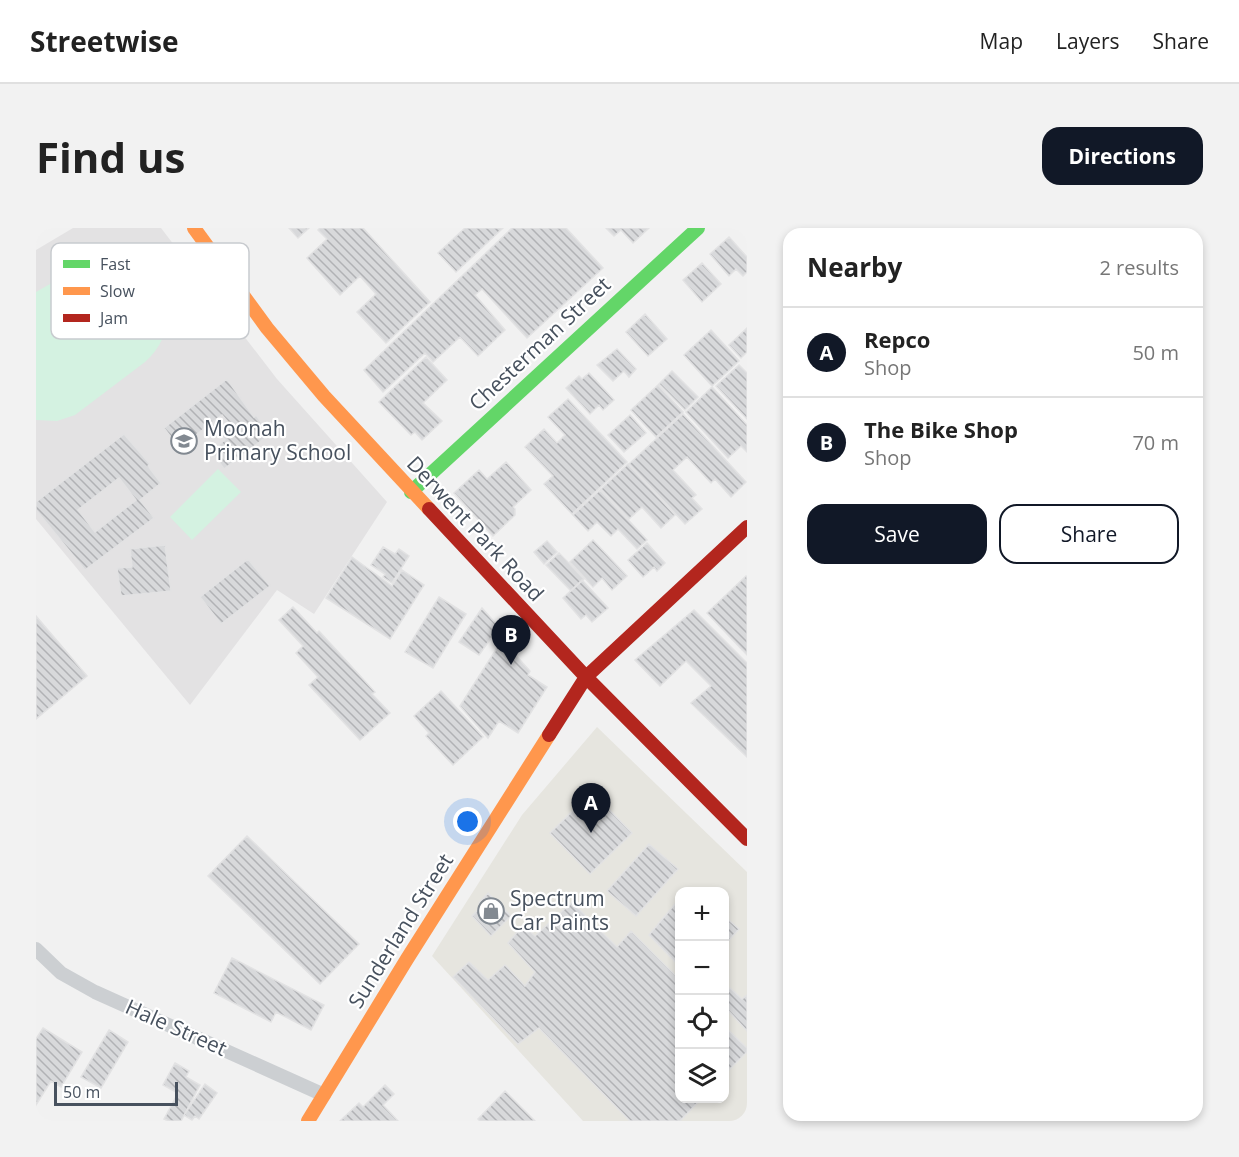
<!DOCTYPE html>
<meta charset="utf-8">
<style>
body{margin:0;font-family:"Open Sans",sans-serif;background:#f2f2f2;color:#222}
.controls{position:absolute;right:18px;bottom:18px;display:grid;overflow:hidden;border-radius:12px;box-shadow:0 3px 9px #0003}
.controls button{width:54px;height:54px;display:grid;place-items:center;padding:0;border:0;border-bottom:2px solid #e0e0e0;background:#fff;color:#222;font:30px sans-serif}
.scale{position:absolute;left:18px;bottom:15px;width:124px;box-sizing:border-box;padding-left:6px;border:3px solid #47515e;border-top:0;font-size:16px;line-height:21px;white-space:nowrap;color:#47515e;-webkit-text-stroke:4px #fff;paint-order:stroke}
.you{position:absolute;left:432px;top:594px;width:21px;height:21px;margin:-15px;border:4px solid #fff;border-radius:50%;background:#1a73e8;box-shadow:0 0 0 9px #1a73e833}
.badge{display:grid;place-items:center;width:39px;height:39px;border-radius:50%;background:#111827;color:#fff;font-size:20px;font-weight:700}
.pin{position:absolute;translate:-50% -50px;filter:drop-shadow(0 2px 3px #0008)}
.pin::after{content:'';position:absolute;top:32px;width:21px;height:18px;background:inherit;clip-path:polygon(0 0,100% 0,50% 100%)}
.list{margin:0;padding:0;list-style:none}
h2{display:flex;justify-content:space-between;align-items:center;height:78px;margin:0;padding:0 24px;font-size:26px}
h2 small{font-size:20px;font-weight:400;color:#767676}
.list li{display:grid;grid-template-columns:39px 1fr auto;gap:18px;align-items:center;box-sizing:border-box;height:90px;padding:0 24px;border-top:2px solid #e0e0e0}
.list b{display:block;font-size:22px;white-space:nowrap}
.list p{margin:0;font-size:20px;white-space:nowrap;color:#767676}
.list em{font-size:20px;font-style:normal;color:#767676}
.actions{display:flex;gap:12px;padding:18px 24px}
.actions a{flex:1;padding:14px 0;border:2px solid #111827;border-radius:18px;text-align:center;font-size:21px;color:#111827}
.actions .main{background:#111827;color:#fff}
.icon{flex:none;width:33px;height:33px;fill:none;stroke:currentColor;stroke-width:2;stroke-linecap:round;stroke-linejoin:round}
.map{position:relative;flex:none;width:711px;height:893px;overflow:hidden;border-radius:18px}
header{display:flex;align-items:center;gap:36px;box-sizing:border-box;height:84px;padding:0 30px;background:#fff;border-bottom:2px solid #e0e0e0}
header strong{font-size:28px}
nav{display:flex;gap:33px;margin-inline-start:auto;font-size:21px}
.intro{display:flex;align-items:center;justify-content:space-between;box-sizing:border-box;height:144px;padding:0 36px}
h1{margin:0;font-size:42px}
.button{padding:15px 27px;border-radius:18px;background:#111827;color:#fff;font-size:21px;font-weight:700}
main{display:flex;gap:36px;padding:0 36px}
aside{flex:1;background:#fff;border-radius:18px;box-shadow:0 3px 9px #0003}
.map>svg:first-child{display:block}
.commercial{fill:#e6e5df;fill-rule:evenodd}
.education{fill:#e3e2e3}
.pitch{fill:#d4f2e1}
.building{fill:url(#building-back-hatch);stroke:#e2e2e3;stroke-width:1.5;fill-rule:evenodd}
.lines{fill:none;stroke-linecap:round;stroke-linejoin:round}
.street{stroke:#cccfd2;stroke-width:14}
.fast{stroke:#63d668;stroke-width:14}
.slow{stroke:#ff974d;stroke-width:14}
.jam{stroke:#b3261e;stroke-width:14}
.labels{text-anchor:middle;stroke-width:4.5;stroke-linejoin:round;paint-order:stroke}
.street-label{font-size:21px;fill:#47515e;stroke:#fff}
.poi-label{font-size:21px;fill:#47515e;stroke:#fff;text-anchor:start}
.key{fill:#fff;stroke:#c8cbcf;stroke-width:1.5}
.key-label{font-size:16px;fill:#47515e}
</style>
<header>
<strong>Streetwise</strong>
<nav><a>Map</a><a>Layers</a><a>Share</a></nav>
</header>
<div class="intro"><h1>Find us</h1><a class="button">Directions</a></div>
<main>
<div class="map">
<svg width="711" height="893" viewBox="0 0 711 893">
<defs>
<pattern id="building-back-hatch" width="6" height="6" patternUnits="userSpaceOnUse" patternTransform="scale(1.5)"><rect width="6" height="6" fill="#d8d9db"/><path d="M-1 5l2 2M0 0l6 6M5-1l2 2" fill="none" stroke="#b1b2b5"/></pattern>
</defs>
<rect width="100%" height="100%" fill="#f1f1f1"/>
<path class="commercial" d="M561,499L711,644V893H547L396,728L486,587ZM644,664H688V870H644Z"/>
<path class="education" d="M37,0H125L241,151L351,274L278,386L241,362L154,477L0,291V22Z"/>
<path class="pitch" d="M79,26C132,35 150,98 109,134L39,187L21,193L0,192V64L65,27Z
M182,241L205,264L156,312L134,289Z"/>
<path class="building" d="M253,0H273L262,10Z
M284,0H327L394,74L350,115L321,84L340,66L324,48L304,67L271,30L291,11L282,2Z
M429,0H467L420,44L402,25Z
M476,0H530L567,40L491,110L446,61L439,67L469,102L442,128L424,109L397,134L389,125L347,164L328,142Z
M570,0H613L597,15L585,2L578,8Z
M693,9L711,29V44L707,48L700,41L693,48L674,26Z
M666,35L685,56L666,74L647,52Z
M609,86L631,111L612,128L590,104Z
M711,100V124L705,130L693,117Z
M675,102L703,133L676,158L648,127Z
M581,121L600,141L593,149L588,143L577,153L561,137Z
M390,129L411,152L387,175L406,193L386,212L379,204L375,207L343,174Z
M703,137L711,145V191L680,158Z
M636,143L662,169L649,182L623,156Z
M553,145L578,172L567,182L563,177L554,186L530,160L543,148L546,151Z
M191,151L218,189L220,187L234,206L188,241L175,223L189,212L185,207L196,199L186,187L143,220L128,200Z
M622,157L647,184L620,209L595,182Z
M676,159L711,197V224L705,218L692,230L650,184Z
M532,171L591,234L536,286L508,256L517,248L489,219L508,201L521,215L529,207L512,189Z
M647,186L710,254L695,269L679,251L675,255L651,229L637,242L660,267L656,270L666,281L649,296L593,236Z
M594,187L610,205L588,224L572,207Z
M88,206L114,236L112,238L125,255L104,272L118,290L49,342L0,282V274ZM83,250L100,272L59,304L42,282Z
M470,234L495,262L477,279L479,281V287L457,308L418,265L443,242L451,251Z
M592,236L639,287L625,300L606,279L593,291L565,261Z
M564,262L611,312L601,321L582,301L575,308L561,294L552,303L537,287Z
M557,312L591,348L576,362L566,350L557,359L534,334Z
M511,313L521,324L508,336L498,324Z
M611,315L629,335L621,343L618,339L607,349L592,332Z
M129,317L135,363L85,368L81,340L96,339L94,321Z
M347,319L359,326L363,321L373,328L356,355L347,349L349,346L335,337Z
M523,325L548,351L535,363L510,337Z
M316,329L356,358L366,342L388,357L354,411L290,370Z
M212,331L234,358L185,396L164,369Z
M710,348L711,349V427L671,385Z
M546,352L572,380L556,394L550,387L545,391L527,370Z
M403,369L430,386L397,440L369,424Z
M257,379L281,405L283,403L339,464L336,466L354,485L324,512L273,457L282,449L260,425L267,418L243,392Z
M446,380L463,399L443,427L423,414Z
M658,382L711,435V529L655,475L675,458L650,433L624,458L599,432Z
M0,388L51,448L0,491Z
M466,412L494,443L492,447L511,459L482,505L463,493L452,510L424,478Z
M405,463L447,509L417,537L390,508L393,505L378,488Z
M556,564L596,605L554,646L514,605Z
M211,608L323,716L284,756L172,648Z
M613,616L642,641L600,688L571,663Z
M452,665L475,688L455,708L436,688L446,678L443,675Z
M644,670V739L613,707Z
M536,674L581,719L595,703L644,752V870H666L644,893H594L503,800L482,816L417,749L433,734L452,752L469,737L489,758L499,744L472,715L487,697L499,708Z
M688,688L703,701L688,718Z
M196,730L288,777L275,802L240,784L235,794L178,765Z
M694,760L706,771L711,767V803L688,778V766Z
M688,798L711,820V824L688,847Z
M7,800L46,824L25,859L15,853L0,877V811Z
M73,802L92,814L65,860L45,849Z
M139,835L153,843L150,849L164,857L145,893H133L128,891L142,865L127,857Z
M169,856L181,865L163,891L159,888L156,892L148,887Z
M349,857L358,866L347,877L362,893H304L323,875L327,879Z
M469,863L499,893H444L442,891Z"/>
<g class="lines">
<path class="street" d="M0,721L25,745L59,764L288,867"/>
<path class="fast" d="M375,264L662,0"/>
<path class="slow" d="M158,0L231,100L288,168L393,281
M272,893L371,731L513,507"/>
<path class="jam" d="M393,281L550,449L711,611
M513,507L550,449L711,299"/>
</g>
<defs>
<g id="school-ring" transform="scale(1.35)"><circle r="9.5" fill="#fff" stroke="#828991" stroke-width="1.5"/><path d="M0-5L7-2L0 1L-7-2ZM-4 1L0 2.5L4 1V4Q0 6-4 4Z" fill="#828991"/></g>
<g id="shop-ring" transform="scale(1.35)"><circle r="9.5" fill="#fff" stroke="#828991" stroke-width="1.5"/><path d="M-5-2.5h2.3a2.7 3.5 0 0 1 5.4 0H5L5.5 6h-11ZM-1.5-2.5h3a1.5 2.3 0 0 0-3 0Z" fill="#828991"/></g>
</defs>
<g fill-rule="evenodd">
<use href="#school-ring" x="148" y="213"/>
<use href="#shop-ring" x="455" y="683"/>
</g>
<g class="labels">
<g class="street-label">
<text transform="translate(504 116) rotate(-43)" y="7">Chesterman Street</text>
<text transform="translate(439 301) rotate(47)" y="7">Derwent Park Road</text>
<text transform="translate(365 703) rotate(-58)" y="7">Sunderland Street</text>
<text transform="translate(140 800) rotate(24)" y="7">Hale Street</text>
</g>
<g class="poi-label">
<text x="168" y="208">Moonah<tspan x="168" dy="24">Primary School</tspan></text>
<text x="474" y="678">Spectrum<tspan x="474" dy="24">Car Paints</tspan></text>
</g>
</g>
<rect x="15" y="15" width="198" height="96" rx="9" class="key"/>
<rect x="27" y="32" width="27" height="8" fill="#63d668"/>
<rect x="27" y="59" width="27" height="8" fill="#ff974d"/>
<rect x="27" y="86" width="27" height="8" fill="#b3261e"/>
<g class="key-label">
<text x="64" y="42">Fast</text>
<text x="64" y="69">Slow</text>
<text x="64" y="96">Jam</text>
</g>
</svg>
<div class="controls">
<button>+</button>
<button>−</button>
<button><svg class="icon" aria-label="locate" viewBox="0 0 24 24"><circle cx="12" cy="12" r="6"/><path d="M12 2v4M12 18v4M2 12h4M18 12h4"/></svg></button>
<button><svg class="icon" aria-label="layers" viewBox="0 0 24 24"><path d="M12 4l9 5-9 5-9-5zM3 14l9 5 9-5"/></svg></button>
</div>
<div class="scale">50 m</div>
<div class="you"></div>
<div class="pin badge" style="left:555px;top:605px">A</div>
<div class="pin badge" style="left:475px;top:437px">B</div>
</div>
<aside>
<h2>Nearby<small>2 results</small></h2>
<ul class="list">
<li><span class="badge">A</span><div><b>Repco</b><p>Shop</p></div><em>50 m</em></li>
<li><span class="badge">B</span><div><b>The Bike Shop</b><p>Shop</p></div><em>70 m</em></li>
</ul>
<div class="actions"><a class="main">Save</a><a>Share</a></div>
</aside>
</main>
